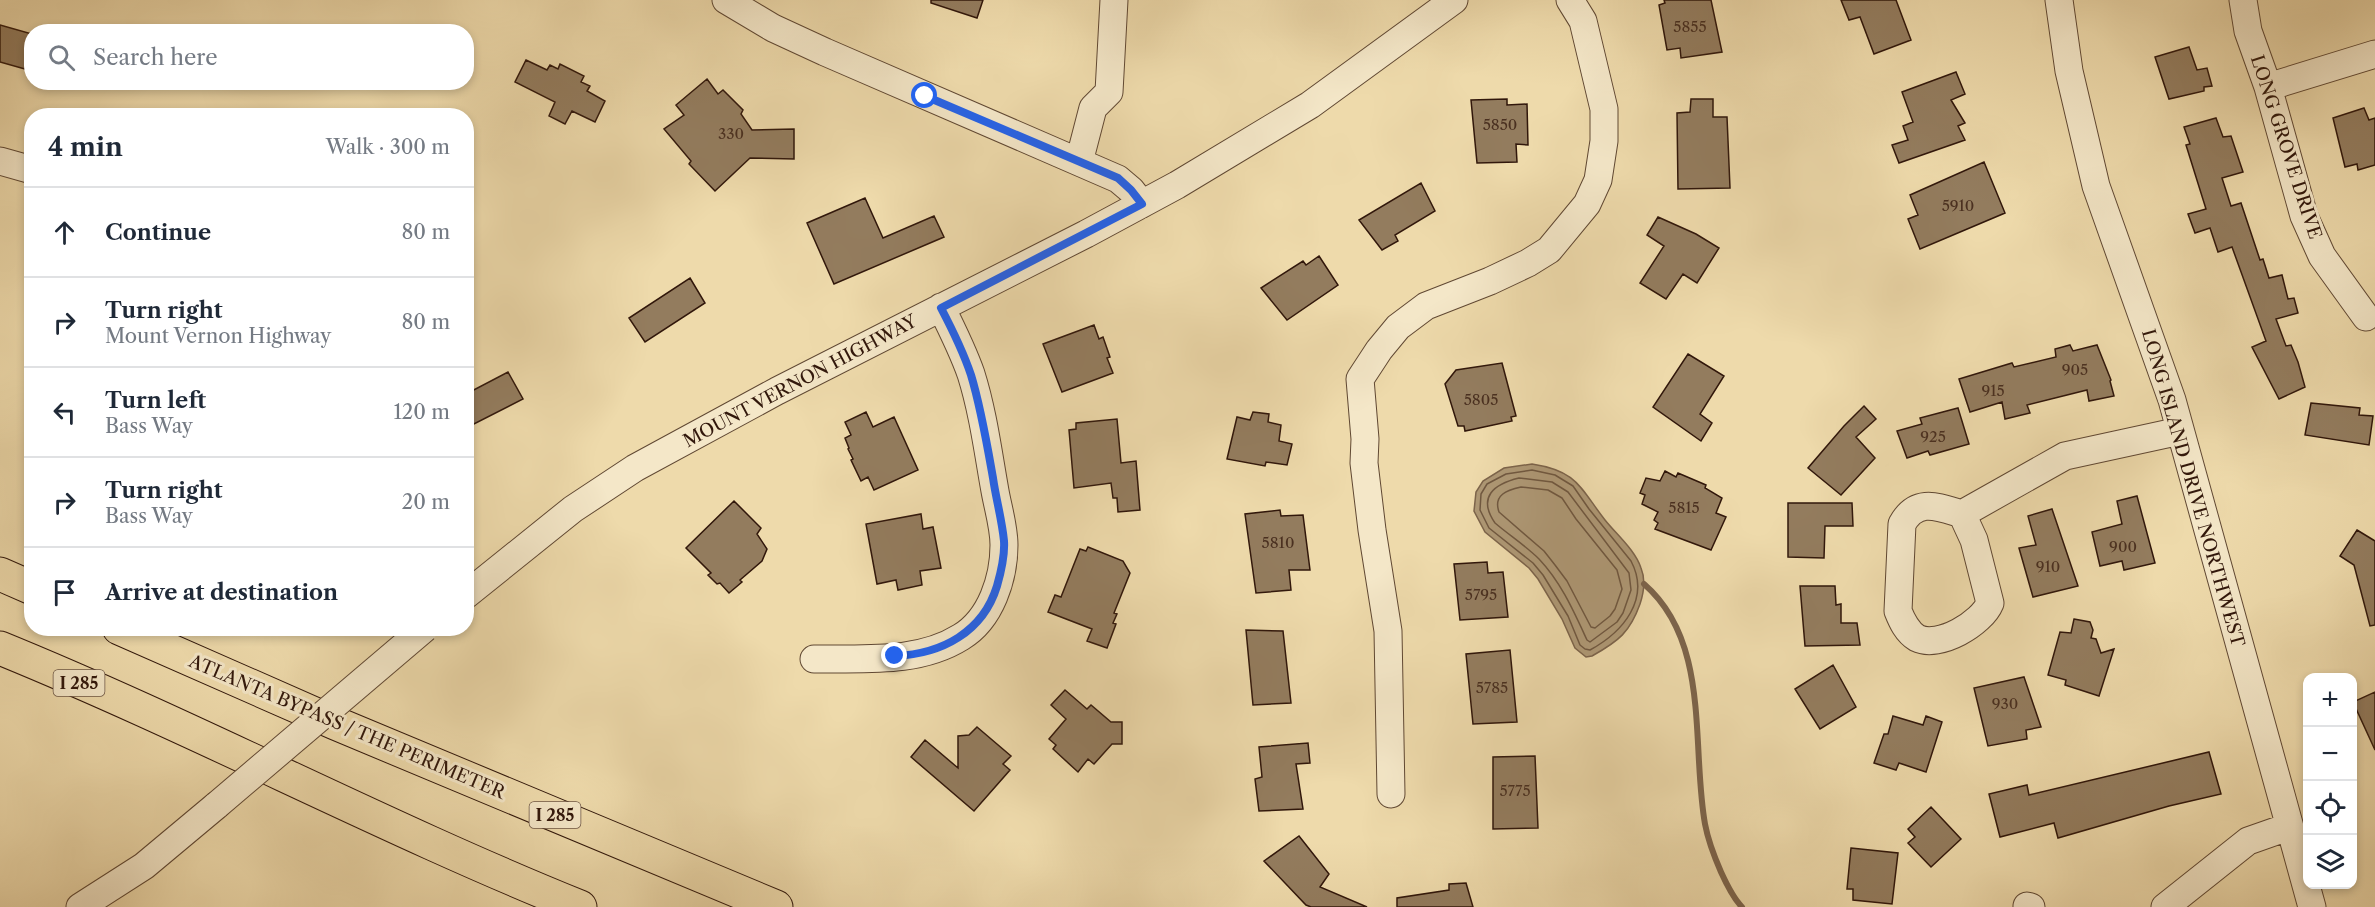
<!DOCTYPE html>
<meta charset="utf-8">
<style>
body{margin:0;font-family:"Libre Caslon Text",serif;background:#f6f6f7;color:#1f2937}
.controls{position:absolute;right:18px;bottom:18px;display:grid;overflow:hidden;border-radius:12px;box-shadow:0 3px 9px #0003}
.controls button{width:54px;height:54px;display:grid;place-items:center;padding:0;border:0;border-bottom:2px solid #e0e1e3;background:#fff;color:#1f2937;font:30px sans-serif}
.stop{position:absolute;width:18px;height:18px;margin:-14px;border:4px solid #2563eb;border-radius:50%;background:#fff}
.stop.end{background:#2563eb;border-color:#fff;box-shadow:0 2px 6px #0008}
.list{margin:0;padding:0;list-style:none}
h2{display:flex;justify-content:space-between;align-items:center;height:78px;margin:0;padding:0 24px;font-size:26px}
h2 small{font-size:20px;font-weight:400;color:#747a83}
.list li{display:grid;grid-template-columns:39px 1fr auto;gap:18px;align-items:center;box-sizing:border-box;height:90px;padding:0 24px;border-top:2px solid #e0e1e3}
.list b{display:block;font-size:22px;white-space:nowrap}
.list p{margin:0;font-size:20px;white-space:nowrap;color:#747a83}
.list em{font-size:20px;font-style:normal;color:#747a83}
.icon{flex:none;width:33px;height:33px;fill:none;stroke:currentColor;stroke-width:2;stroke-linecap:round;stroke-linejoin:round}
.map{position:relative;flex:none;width:2375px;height:907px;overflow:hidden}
.search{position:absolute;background:#fff;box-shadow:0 3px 9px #0003;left:24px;top:24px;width:450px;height:66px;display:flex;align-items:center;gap:15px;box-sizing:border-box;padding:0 21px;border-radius:24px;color:#747a83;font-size:22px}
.panel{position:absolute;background:#fff;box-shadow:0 3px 9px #0003;left:24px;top:108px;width:450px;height:528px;border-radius:24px}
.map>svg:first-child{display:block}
.water{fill:#ae9875;stroke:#7c644b;stroke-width:1.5}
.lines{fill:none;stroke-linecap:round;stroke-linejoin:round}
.shore{stroke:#705840;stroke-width:1.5}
.stream{stroke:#7c644b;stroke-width:6}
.building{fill:#937c5e;stroke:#31170b;stroke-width:1.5}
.minor-casing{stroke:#604833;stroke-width:29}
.highway-casing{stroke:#31170b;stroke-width:35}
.minor{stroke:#f4e7c8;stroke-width:27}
.highway{stroke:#eedaab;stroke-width:33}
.minor-bridge-casing{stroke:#604833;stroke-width:29;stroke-linecap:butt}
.minor-bridge{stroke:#f4e7c8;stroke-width:27}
.route{stroke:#2563eb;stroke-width:8}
.labels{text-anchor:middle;stroke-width:6;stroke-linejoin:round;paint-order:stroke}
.number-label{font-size:15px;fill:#4a3020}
.shield{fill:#f4e7c8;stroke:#6c5544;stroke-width:1.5}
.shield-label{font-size:16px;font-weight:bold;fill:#31170b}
.street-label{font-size:18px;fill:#31170b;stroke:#f4e7c8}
</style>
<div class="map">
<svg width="2375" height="907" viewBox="0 0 2375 907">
<rect width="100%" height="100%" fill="#eedaab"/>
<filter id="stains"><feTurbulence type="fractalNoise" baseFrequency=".00333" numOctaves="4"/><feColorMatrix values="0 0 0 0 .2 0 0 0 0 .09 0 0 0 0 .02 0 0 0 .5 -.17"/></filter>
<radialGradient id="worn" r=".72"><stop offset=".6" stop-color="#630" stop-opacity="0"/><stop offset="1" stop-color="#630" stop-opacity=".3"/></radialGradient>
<path class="water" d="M1532,464C1578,471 1580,488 1605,520C1617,535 1635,550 1641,568C1646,580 1644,592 1640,604C1630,632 1619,641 1592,656L1586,657L1575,648L1562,619L1538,579L1529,568L1485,532L1474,511L1476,492L1483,481L1504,468Z"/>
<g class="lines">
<path class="shore" d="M1532,470L1555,475L1573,486L1589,509L1631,561C1651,599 1623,632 1590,650L1585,649L1580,645L1568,616L1543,575L1533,563L1489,528L1480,510L1481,494L1487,484L1506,474Z
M1519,478L1552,482L1568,492L1629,573L1631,590L1623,613L1617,622L1590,642L1587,640C1574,612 1561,582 1539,559C1526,546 1509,535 1495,523C1477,497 1494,484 1519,478Z
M1521,487L1548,490L1562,498L1576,519L1617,570L1622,589L1615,609L1610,616L1595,628L1591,627L1567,581L1555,565L1544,551L1499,512C1493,495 1507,490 1521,487Z"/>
<path class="stream" d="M1644,584C1711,642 1691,746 1705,824C1708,840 1714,856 1721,872C1726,883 1733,898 1742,907"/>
</g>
<path class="building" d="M931,0H983L977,18L931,3Z
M1664,0H1711L1722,52L1681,58L1680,48L1667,50L1659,5L1665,3Z
M1841,0H1896L1911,40L1874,54L1860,17L1849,20Z
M0,25L32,34V71L0,62Z
M2189,47L2197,70L2207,68L2212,86L2204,87V91L2169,99L2155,57Z
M526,60L547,70L550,65L558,69L560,64L584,76L581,82L590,86L587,91L605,101L595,122L572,111L565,124L549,116L555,102L515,82Z
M1956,72L1965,94L1951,100L1965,123L1958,126L1965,140L1899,163L1892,145L1908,140L1903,126L1913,122L1902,92Z
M707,79L718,94L723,90L743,110L741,114L752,130L794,129V159L750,158L715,191L689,164L691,161L664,129L684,115L676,105Z
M1507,99V105L1527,104L1528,145L1516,144L1517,162L1477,163L1471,100Z
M1691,99H1713V117H1727L1730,188L1678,189L1677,113L1690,112Z
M2364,108L2369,120L2375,118V165L2358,170L2357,164L2345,167L2333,118Z
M2216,118L2223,137L2231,136L2243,172L2222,178L2231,206L2241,203L2260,260L2263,259L2269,278L2282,275L2288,299L2294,298L2298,313L2276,319L2286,346L2291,345L2298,362L2305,387L2279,399L2252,347L2266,341L2232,247L2218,252L2210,228L2195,233L2188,214L2206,209L2186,145L2190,144L2184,127Z
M1984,162L2005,213L1920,249L1908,219L1918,215L1910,195Z
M1421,183L1435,211L1395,235L1398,241L1382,250L1359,220Z
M865,198L883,238L934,216L944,237L834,284L807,223Z
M1658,217L1696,234L1719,248L1697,283L1683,274L1666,299L1640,283L1664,246L1647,235Z
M1319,256L1338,285L1287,320L1261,288L1303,261L1306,265Z
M690,278L705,303L645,342L629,318Z
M1094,325L1099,339L1103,337L1110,357L1107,358L1113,373L1062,392L1043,344Z
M2070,345L2073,351L2097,345L2111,380L2110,381L2114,396L2089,401L2087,390L2027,405L2030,413L2005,419L2002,402L1970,412L1959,379L2012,363L2014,367L2056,357L2055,349Z
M1688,354L1724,376L1700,414L1712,423L1701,441L1653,407Z
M1502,363L1516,416L1511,417L1512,421L1465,431L1464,426H1458L1445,384L1456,370Z
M508,372L523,399L466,428V394Z
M2311,403L2360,408L2359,415L2373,416L2369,445L2305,435Z
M1864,406L1876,419L1856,437L1875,458L1841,495L1808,468L1844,426Z
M1958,408L1969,444L1930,455L1928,451L1907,458L1897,431L1922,424L1920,418Z
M866,412L873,427L894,417L918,470L874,490L868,477L861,481L851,460L853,459L848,449L849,448L845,438L851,435L845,422Z
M1253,412L1269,414L1268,422L1281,425L1279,441L1292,444L1287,465L1266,462L1265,466L1227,459L1237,417L1250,420Z
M1117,419L1121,463L1136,461L1140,510L1118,512L1117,498H1113L1111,483L1074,488L1069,430L1076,429V423Z
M1665,471L1676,477L1678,473L1706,485L1705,488L1722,498L1716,513L1726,517L1711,550L1655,529L1658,523L1654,520L1658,512L1642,504L1645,495L1640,493L1646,478L1660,481Z
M2137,496L2155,563L2124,570L2122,561L2100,566L2092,532L2122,524L2117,501Z
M734,501L761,528L757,534L767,549L762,561L740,580L742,582L729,593L720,583L717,584L708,575L711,573L686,548Z
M1788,503H1852L1853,526H1825L1824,558L1788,557Z
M2052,509L2078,586L2033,597L2019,548L2036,545L2028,516Z
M1280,510L1281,516L1303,515L1310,570H1289L1291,590L1256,593L1245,514Z
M921,514L923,529L933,527L941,568L920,571L922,585L898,590L896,580L877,584L866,524Z
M2357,530L2375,541V625L2370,626L2354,565L2340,556Z
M1088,547L1123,561L1130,573L1114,613L1117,614L1113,623L1116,624L1107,648L1087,641L1092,629L1048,612L1055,595L1061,597L1080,549L1086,551Z
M1487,562L1488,573L1503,572L1508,617L1460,620L1454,564Z
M1800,586H1835L1836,605L1841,604V623H1857L1860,645L1805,646Z
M2074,619L2090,622L2093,630L2091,638L2096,639L2101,653L2114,649L2099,696L2065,685L2066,680L2048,675L2060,632L2071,633Z
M1246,630L1283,631L1291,703L1253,705Z
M1510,650L1517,722L1473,724L1466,654Z
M1833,665L1856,707L1820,729L1795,689Z
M2024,677L2041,727L2026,730L2027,739L1988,746L1974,688Z
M1065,690L1087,709L1091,705L1111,722H1122V744H1112L1094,764L1088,759L1078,772L1053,749L1056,745L1049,739L1066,719L1051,705Z
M2375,692V750L2353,702Z
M1893,716L1923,725L1926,716L1942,722L1926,772L1899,763L1896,770L1874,763L1884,734H1888Z
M977,727L1011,756L1003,764L1010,770L974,811L911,757L925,740L958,768V736L969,735Z
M1308,743L1310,763L1296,764L1303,809L1259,811L1255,779L1262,777L1259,747Z
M2209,752L2221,794L2169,806L2058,838L2054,823L2000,837L1989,794L2027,785L2029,795Z
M1535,756L1538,828L1493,829V757Z
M1931,807L1961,839L1931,867L1908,843L1915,837L1908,829Z
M1299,836L1329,874L1320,887L1367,907H1311L1306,905L1264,861Z
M1851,848L1898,853L1892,904L1853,900V889H1847Z
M1466,883L1473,907H1397V898L1449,890V884Z"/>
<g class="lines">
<g class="minor-casing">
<path id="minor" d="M726,0L773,28L825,52L1118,179L1131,190L1142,204
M2059,0L2069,71L2096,186L2172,400L2312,907
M2243,0L2248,31L2268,87L2304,216L2322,256L2366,317
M2268,87L2375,54
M0,161L32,170
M1079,162L1093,108L1109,92L1114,0
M1962,514C1938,507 1917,497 1902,524L1898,611C1902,621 1907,632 1917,638C1939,649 1982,623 1990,603L1974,540L1962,514L2065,456L2180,431
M466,595L573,509L635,468L777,391L1086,234L1177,185L1310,105L1454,0
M814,659C863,658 918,664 961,637C991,619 1004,578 1004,545C1004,527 998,508 995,491C988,452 983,412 971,374C963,351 952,329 941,307
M1391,794L1388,631L1372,530L1364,463L1365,439L1360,379L1379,350L1398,327L1426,306L1490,281L1528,263L1549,250L1587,204L1598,180L1604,141V109L1583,21L1570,0
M2027,906L2031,907
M80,907L144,866L217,805
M2165,907L2248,841L2288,827"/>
</g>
<g class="highway-casing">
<path id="highway" d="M0,574L32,588
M119,628L335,723L776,907
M0,648C196,728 384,828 580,907"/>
</g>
<use href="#minor" class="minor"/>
<use href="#highway" class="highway"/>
<g class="minor-bridge-casing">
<path id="minor-bridge" d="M217,805L425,628"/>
</g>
<use href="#minor-bridge" class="minor-bridge"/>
</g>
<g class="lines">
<path class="route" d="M895,656C942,654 983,632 997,586C1001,572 1005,556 1004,541C1002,520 996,499 993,478C987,444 981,408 971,375C963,351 952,329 941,308L1142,204L1131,190L1118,178L925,96"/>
</g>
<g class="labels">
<g class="number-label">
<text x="1690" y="32">5855</text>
<text x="1500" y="130">5850</text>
<text x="731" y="139">330</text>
<text x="1958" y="211">5910</text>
<text x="2075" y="375">905</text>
<text x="1993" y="396">915</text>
<text x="1481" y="405">5805</text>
<text x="1933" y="442">925</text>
<text x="1684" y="513">5815</text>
<text x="1278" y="548">5810</text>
<text x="2123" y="552">900</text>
<text x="2048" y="572">910</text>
<text x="1481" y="600">5795</text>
<text x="1492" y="693">5785</text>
<text x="2005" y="709">930</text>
<text x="1515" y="796">5775</text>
</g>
<g class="shield">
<rect x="53.5" y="670" width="51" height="26" rx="4.5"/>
<rect x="529.5" y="802" width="51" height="26" rx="4.5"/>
</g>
<g class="shield-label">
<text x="79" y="689">I 285</text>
<text x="555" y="821">I 285</text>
</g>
<g class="street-label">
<text transform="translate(2286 147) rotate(72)" y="6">LONG GROVE DRIVE</text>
<text transform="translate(800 381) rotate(-28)" y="6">MOUNT VERNON HIGHWAY</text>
<text transform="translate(2193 488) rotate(74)" y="6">LONG ISLAND DRIVE NORTHWEST</text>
<text transform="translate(347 727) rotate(23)" y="6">ATLANTA BYPASS / THE PERIMETER</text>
</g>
</g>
<rect width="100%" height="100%" filter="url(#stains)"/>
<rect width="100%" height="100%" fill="url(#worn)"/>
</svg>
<div class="controls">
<button>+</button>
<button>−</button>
<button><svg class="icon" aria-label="locate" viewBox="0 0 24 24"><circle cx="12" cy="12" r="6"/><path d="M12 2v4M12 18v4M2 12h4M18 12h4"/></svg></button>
<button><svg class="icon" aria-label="layers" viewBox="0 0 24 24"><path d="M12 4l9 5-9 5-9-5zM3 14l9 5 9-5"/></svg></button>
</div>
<div class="stop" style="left:925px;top:96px"></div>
<div class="stop end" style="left:895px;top:656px"></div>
<div class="search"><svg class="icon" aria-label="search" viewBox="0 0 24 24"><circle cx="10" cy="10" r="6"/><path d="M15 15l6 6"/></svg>Search here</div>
<section class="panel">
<h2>4 min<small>Walk · 300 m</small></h2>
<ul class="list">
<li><svg class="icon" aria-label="ahead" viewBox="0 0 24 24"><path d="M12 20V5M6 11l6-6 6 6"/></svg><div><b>Continue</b></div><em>80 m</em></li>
<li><svg class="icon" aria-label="right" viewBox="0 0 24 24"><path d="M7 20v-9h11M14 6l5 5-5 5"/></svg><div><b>Turn right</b><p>Mount Vernon Highway</p></div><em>80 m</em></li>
<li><svg class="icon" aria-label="left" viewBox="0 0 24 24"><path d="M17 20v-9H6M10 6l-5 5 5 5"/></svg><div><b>Turn left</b><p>Bass Way</p></div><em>120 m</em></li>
<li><svg class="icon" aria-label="right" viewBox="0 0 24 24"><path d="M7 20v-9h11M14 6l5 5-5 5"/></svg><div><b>Turn right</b><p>Bass Way</p></div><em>20 m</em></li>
<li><svg class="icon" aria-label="arrive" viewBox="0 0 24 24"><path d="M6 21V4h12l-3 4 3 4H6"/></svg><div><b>Arrive at destination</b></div></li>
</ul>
</section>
</div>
